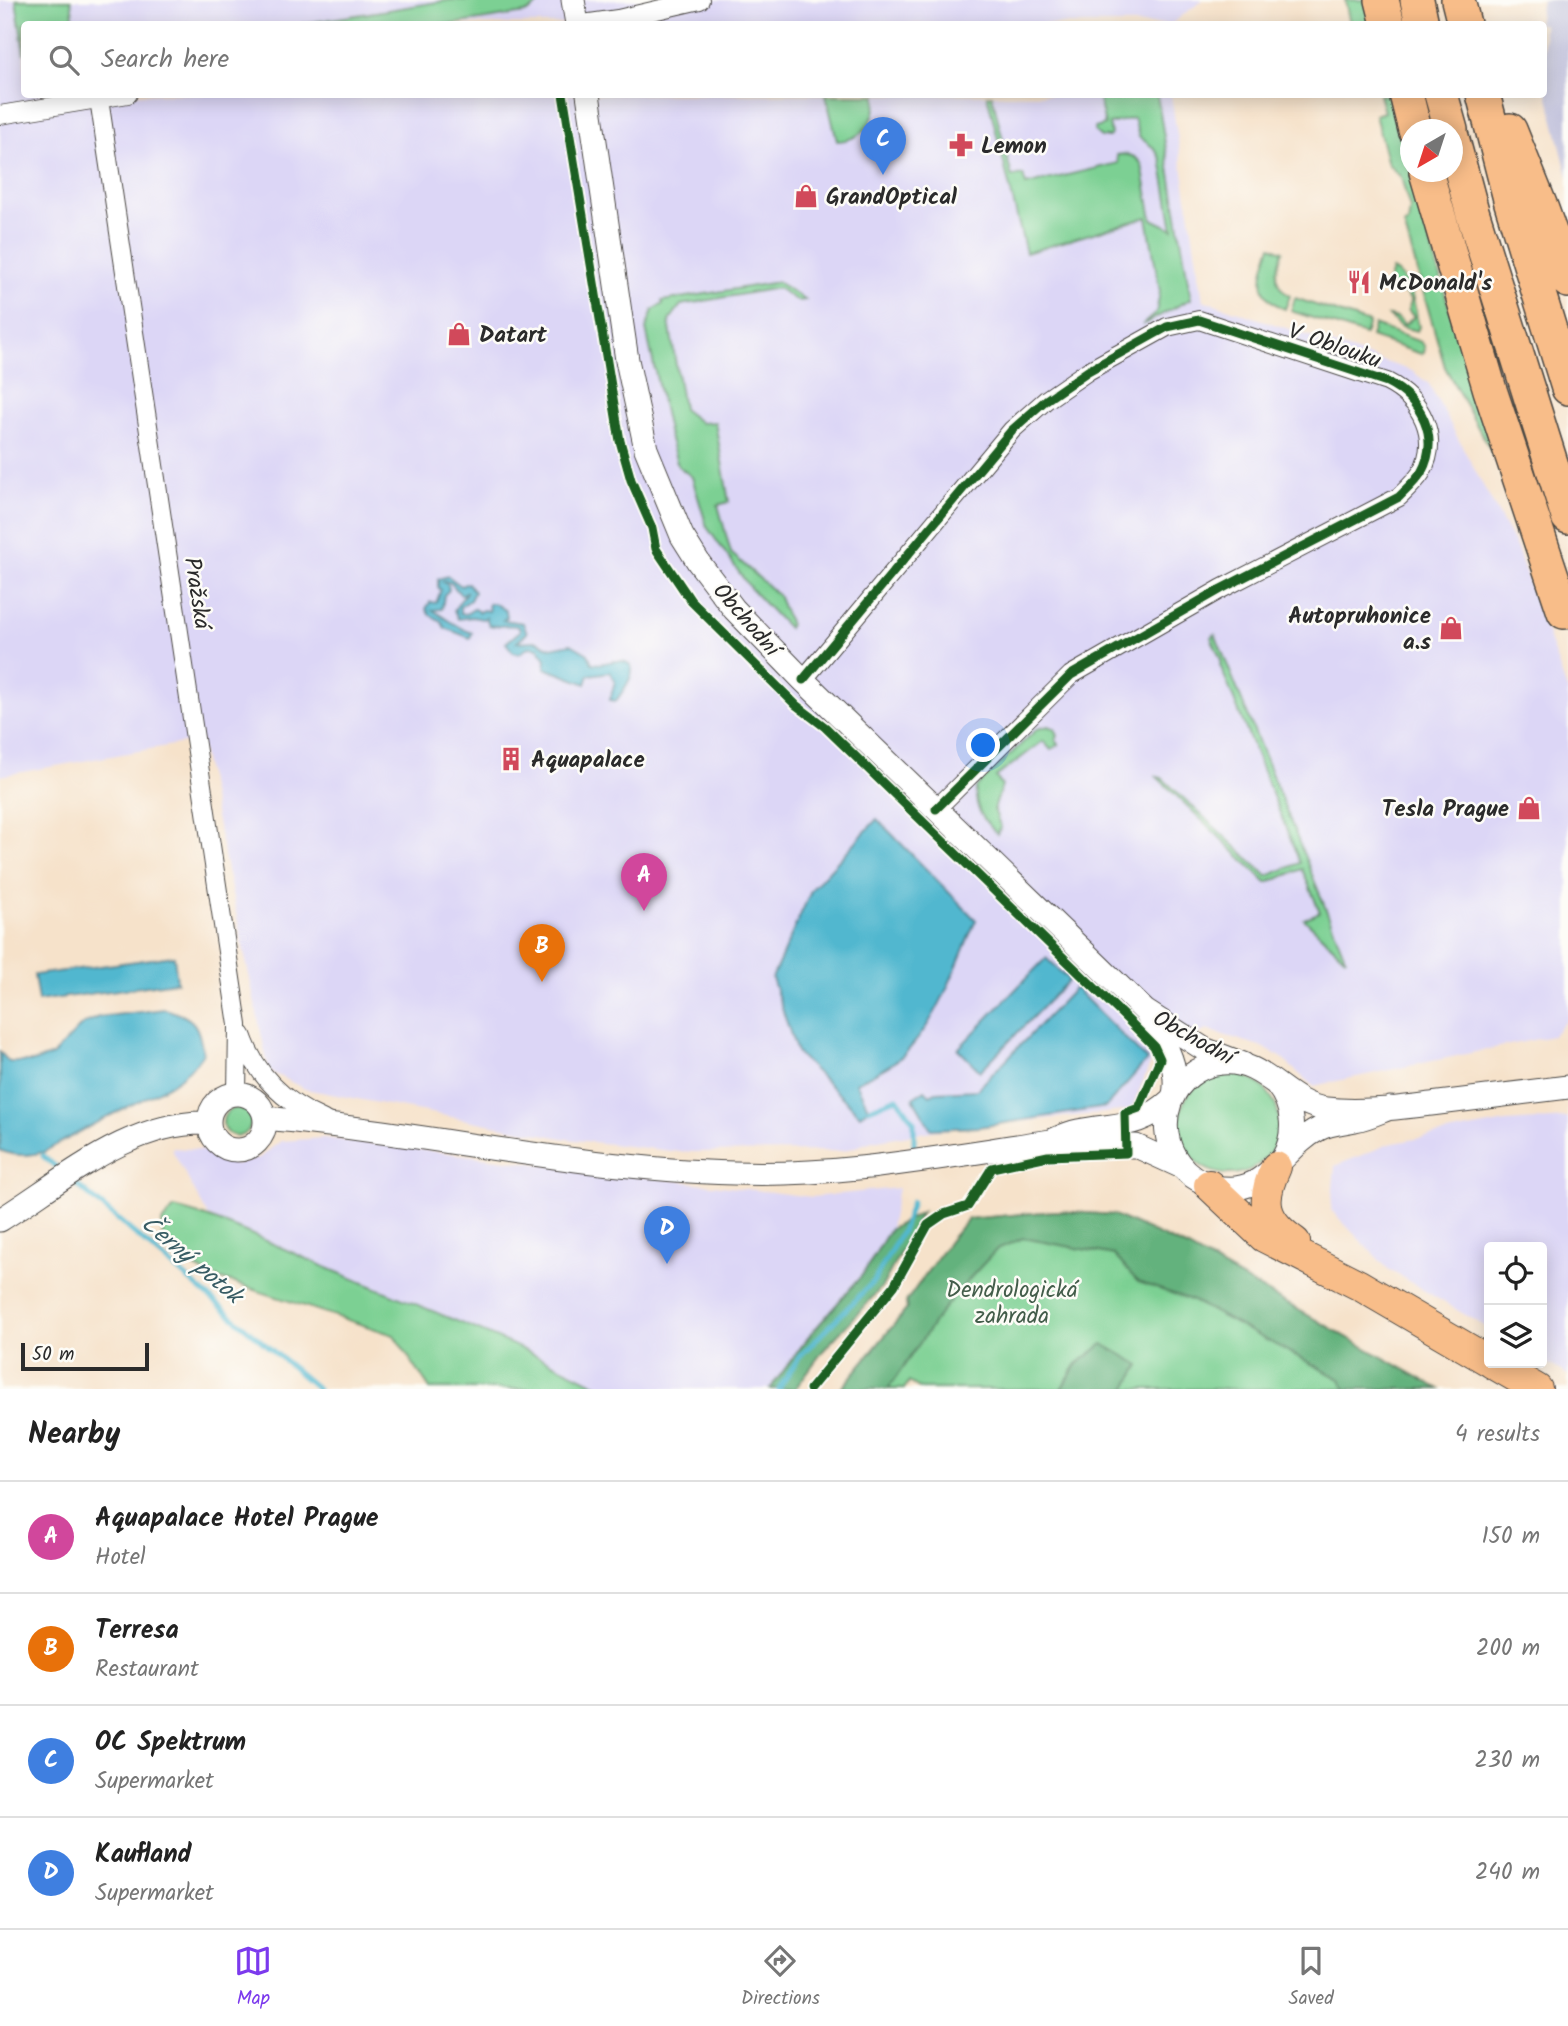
<!DOCTYPE html>
<meta charset="utf-8">
<style>
body{margin:0;font-family:Kalam,sans-serif;background:#f2f2f2;color:#222}
.controls{position:absolute;right:21px;bottom:21px;display:grid;overflow:hidden;border-radius:7px;box-shadow:0 4px 18px #0003}
.controls button{width:63px;height:63px;display:grid;place-items:center;padding:0;border:0;border-bottom:2px solid #e0e0e0;background:#fff;color:#222;font:35px sans-serif}
.compass{position:absolute;left:1400px;top:119px;width:63px;height:63px;border-radius:50%;background:#fff;box-shadow:0 4px 18px #0003;rotate:219deg}
.scale{position:absolute;left:21px;bottom:18px;width:128px;box-sizing:border-box;padding-left:7px;border:4px solid #2b2b2b;border-top:0;font-size:19px;line-height:24px;white-space:nowrap;color:#2b2b2b;-webkit-text-stroke:5px #fdfcf7;paint-order:stroke}
.you{position:absolute;left:984px;top:746px;width:24px;height:24px;margin:-18px;border:5px solid #fff;border-radius:50%;background:#1a73e8;box-shadow:0 0 0 10px #1a73e833}
.badge{display:grid;place-items:center;width:46px;height:46px;border-radius:50%;background:#7c3aed;color:#fff;font-size:23px;font-weight:700}
.pin{position:absolute;translate:-50% -58px;filter:drop-shadow(0 2px 4px #0008)}
.pin::after{content:'';position:absolute;top:37px;width:24px;height:21px;background:inherit;clip-path:polygon(0 0,100% 0,50% 100%)}
.list{margin:0;padding:0;list-style:none}
h2{display:flex;justify-content:space-between;align-items:center;height:91px;margin:0;padding:0 28px;font-size:30px}
h2 small{font-size:23px;font-weight:400;color:#767676}
.list li{display:grid;grid-template-columns:46px 1fr auto;gap:21px;align-items:center;box-sizing:border-box;height:112px;padding:0 28px;border-top:2px solid #e0e0e0}
.list b{display:block;font-size:26px;white-space:nowrap}
.list p{margin:0;font-size:23px;white-space:nowrap;color:#767676}
.list em{font-size:23px;font-style:normal;color:#767676}
.icon{flex:none;width:38px;height:38px;fill:none;stroke:currentColor;stroke-width:2;stroke-linecap:round;stroke-linejoin:round}
.map{position:relative;flex:none;width:1568px;height:1389px;overflow:hidden}
.search{position:absolute;background:#fff;box-shadow:0 4px 18px #0003;left:21px;right:21px;top:21px;height:77px;display:flex;align-items:center;gap:18px;box-sizing:border-box;padding:0 24px;border-radius:7px;color:#767676;font-size:26px}
.sheet{height:539px;background:#fff}
nav{display:flex;justify-content:space-around;align-items:center;box-sizing:border-box;height:98px;border-top:2px solid #e0e0e0;background:#fff;font-size:19px;color:#767676}
nav a{display:grid;justify-items:center;gap:4px}
nav .on{color:#7c3aed}
.map>svg:first-child{display:block}
.built{fill:#dcd6f6}
.industrial{fill:#c2c2dc}
.green{fill:#7bd093;stroke:#537e5f;stroke-width:2}
.forest{fill:#64b27d;stroke:#486e54;stroke-width:2}
.water{fill:#51b7cf;stroke:#3e717d;stroke-width:2}
.lines{fill:none;stroke-linecap:round;stroke-linejoin:round}
.stream{stroke:#51b7cf;stroke-width:5}
.minor-casing{stroke:#494643;stroke-width:20}
.tertiary-casing{stroke:#494643;stroke-width:25}
.trunk-casing{stroke:#494643;stroke-width:32}
.motorway-casing{stroke:#494643;stroke-width:36}
.minor{stroke:#fff;stroke-width:18}
.tertiary{stroke:#fff;stroke-width:23}
.trunk{stroke:#f8bd89;stroke-width:30}
.motorway{stroke:#f8bd89;stroke-width:33}
.cycleway-casing{stroke:#fdfcf7;stroke-width:13}
.cycleway{stroke:#1b5e20;stroke-width:9}
.labels{text-anchor:middle;stroke-width:5;stroke-linejoin:round;paint-order:stroke}
.poi-label{font-size:23px;font-weight:bold;fill:#2b2b2b;stroke:#fdfcf7;text-anchor:start}
.street-label{font-size:23px;fill:#2b2b2b;stroke:#fdfcf7}
.park-label{font-size:23px;fill:#435d4a;stroke:#fdfcf7}
.water-label{font-size:24px;font-style:italic;fill:#385c64;stroke:#fdfcf7}
</style>
<div class="map">
<svg width="1568" height="1389" viewBox="0 0 1568 1389">
<rect width="100%" height="100%" fill="#fdfcf7"/>
<filter id="ink" filterUnits="userSpaceOnUse"><feTurbulence type="fractalNoise" baseFrequency=".0143" numOctaves="2"/><feDisplacementMap in="SourceGraphic" scale="14" xChannelSelector="R" yChannelSelector="G"/><feConvolveMatrix kernelMatrix="1 2 1 2 8 2 1 2 1" color-interpolation-filters="sRGB"/></filter>
<filter id="wash" filterUnits="userSpaceOnUse"><feTurbulence type="fractalNoise" baseFrequency=".00686" numOctaves="4" result="noise"/><feDisplacementMap in="SourceGraphic" scale="28" xChannelSelector="R" yChannelSelector="G"/><feGaussianBlur stdDeviation="1.57" result="paint"/><feColorMatrix in="noise" values="0 0 0 0 0 0 0 0 0 0 0 0 0 0 0 0 0 1.4 0 .05"/><feComposite in="paint" operator="in"/></filter>
<g filter="url(#wash)">
<rect width="100%" height="100%" fill="#f6e2ca"/>
<path class="built" d="M0,0H1203L1171,24H24V94L1171,95L1203,300L1412,371L1429,384L1517,549L1568,692V1018L1552,1036L1313,1086L1279,1056L1260,1046L1207,1030L1154,1055L1131,1110L932,1131L872,1141L844,1151L680,1152L567,1139L305,1089L269,1071L200,740L0,776Z
M1568,1118V1375L1542,1360V1247H1489V1329L1388,1269L1331,1210L1335,1166L1389,1144L1506,1122Z
M324,1138L812,1197L898,1188L890,1229L863,1274L810,1335L770,1389H605L208,1216L171,1148L208,1150L235,1165L259,1158L281,1141Z"/>
<path class="industrial" d="M1542,0H1568V177L1544,81V24H1538Z"/>
<path class="green" d="M16,0H71L74,24H24V54Z
M450,0H541L533,9L525,13L454,24H301Z
M1345,0H1365L1371,24H1350Z
M826,95H876C877,120 864,140 837,141Z
M987,95H992L1012,177L1023,175L1026,185L1118,163L1117,155C1128,153 1137,156 1142,165L1152,219L1173,229L1161,159L1154,148L1139,137L1134,118L1109,124L1111,134L1109,137H1101L1094,131L1095,128L1105,125L1098,95H1157L1191,299L1142,325L1156,313L1160,292L1147,217L1026,253Z
M1379,95H1389L1438,270L1493,455L1445,367L1404,225L1408,224L1410,209L1401,177L1388,164L1375,115L1384,112Z
M1271,246L1283,251C1276,269 1271,284 1290,296L1285,309C1253,296 1261,272 1271,246Z
M1392,270C1413,279 1414,307 1419,327L1417,331L1401,327L1389,316L1398,318L1404,325L1414,317L1408,310L1411,301L1406,294L1387,286Z
M778,282L805,300L797,301L778,288L681,305L669,321L683,409L701,423L715,422L729,502L718,505L731,553L778,595L790,624L788,628L751,589L707,527L692,477L678,466L669,436L646,329L653,310L663,304L662,301Z
M1295,298L1369,323L1365,335L1291,311Z
M1374,325L1421,342L1425,347L1424,353L1421,354L1371,337Z
M1215,634L1346,959L1304,919L1320,912L1302,869L1267,883L1157,777L1162,778L1267,876L1300,863L1220,665L1221,660L1211,637Z
M1048,726L1055,729L1058,735L1056,740L1059,744L1051,750L1043,741L996,777L1002,786L994,809L1001,828L997,834C983,819 974,809 976,787L1037,729Z
M1179 1124a50 50 0 1 1 100 0a50 50 0 1 1-100 0Z
M223 1122a14 14 0 1 1 28 0a14 14 0 1 1-28 0Z
M174,1208C231,1221 283,1250 337,1272C427,1309 519,1344 605,1389H430L394,1335L209,1275L186,1263L163,1241L162,1222Z
M1056,1211L1114,1215L1188,1248L1439,1389H1125L1139,1365L1077,1364L1061,1389H921L909,1382L904,1389H841L907,1309L906,1302L950,1240L968,1219Z"/>
<path class="forest" d="M1056,1211L1114,1215L1188,1248L1439,1389H1346L1340,1379L1191,1300L1138,1282L1114,1255L1023,1238L997,1249L972,1276L944,1308L888,1389H841L907,1309L906,1302L950,1240L968,1219Z
M922,1212L882,1287L823,1351L795,1389H770L810,1335L863,1274L890,1229Z
M1103,1344L1140,1365L1126,1389H1061L1077,1364Z"/>
<path class="water" d="M448,576L461,586L468,583L474,592L470,600L460,607V613L466,614L474,609L479,612L483,610L489,611L488,604L494,603L506,611L507,617L503,620L523,623L527,633L517,642L537,641L551,648L571,644L588,654L592,663C602,666 610,660 620,661C646,663 622,692 616,701L610,700L615,681L610,672L589,675L586,684L545,668L546,659L538,648L529,647L519,654L513,652L506,643L520,631L519,627C510,623 498,628 489,625L486,617L483,619L472,617L458,619L454,610L467,591L461,595L451,583L445,581L443,582L448,585L449,590L444,595L442,609L433,610C446,619 456,627 472,633L470,638L445,628L441,621L430,615L426,609L430,602L436,603L441,590L438,587V579Z
M877,819L976,920C957,962 942,1012 911,1047C897,1064 875,1073 856,1083L869,1109L860,1115L797,1053L772,978L812,889Z
M174,956L177,982L38,1001L34,975Z
M1046,958L1069,980L980,1071L958,1049Z
M1075,988L1147,1060L1106,1107L979,1127L931,1129L913,1098L925,1090L930,1095L936,1092L977,1090Z
M165,1009C195,1018 198,1023 203,1054C181,1085 148,1096 115,1113C91,1125 67,1139 44,1152C29,1156 14,1157 0,1150V1052L9,1062H33L53,1055L82,1025L98,1017Z"/>
<g class="lines">
<path class="stream" d="M869,1109L897,1098L914,1122V1146
M43,1156L62,1172
M70,1179L318,1389
M779,1389L799,1357L874,1281L903,1229L912,1202"/>
</g>
</g>
<g filter="url(#ink)">
<g class="lines">
<g class="minor-casing">
<path id="minor" d="M583,24L618,19L700,0
M99,99L238,1025L237,1094
M0,115L128,94
M803,680L1012,430L1046,400L1088,371L1167,327L1199,320L1387,382C1421,399 1441,437 1421,473C1415,482 1406,490 1399,497L1221,589L1071,675L936,809
M242,1035C256,1076 285,1103 324,1120"/>
</g>
<g class="tertiary-casing">
<path id="tertiary" d="M573,0L577,24
M588,94L627,360L646,449L682,536L699,563L734,609L803,680L1145,1011L1204,1049L1243,1064
M1147,1013C1162,1040 1180,1063 1174,1095
M1277,1085C1294,1106 1296,1135 1283,1158
M209 1122a28 28 0 1 1 56 0a28 28 0 1 1-56 0Z
M1390,1108C1379,1112 1367,1118 1355,1120C1342,1123 1331,1123 1319,1129C1281,1148 1266,1200 1213,1186C1200,1182 1187,1174 1179,1163C1166,1146 1163,1123 1170,1103C1178,1081 1199,1065 1222,1063C1265,1059 1285,1104 1326,1109C1360,1113 1397,1108 1431,1104C1477,1098 1522,1093 1568,1087
M265,1118C422,1132 576,1169 734,1173C841,1177 946,1156 1051,1141C1060,1137 1068,1133 1078,1131C1118,1123 1139,1129 1172,1099
M1057,1142L1076,1146H1136L1182,1167
M0,1220C63,1181 130,1120 209,1123"/>
</g>
<g class="trunk-casing">
<path id="trunk" d="M1276,1167C1260,1201 1263,1220 1295,1242
M1209,1185L1264,1237L1359,1285L1489,1361
M1492,1363L1537,1389"/>
</g>
<g class="motorway-casing">
<path id="motorway" d="M1382,0L1388,24
M1417,0L1422,24
M1458,0L1464,24
M1406,94L1415,130
M1441,94L1451,130
M1483,94L1511,203L1568,388
M1510,130L1541,207L1568,281
M1452,137L1472,211L1568,517
M1426,172L1490,390L1564,612"/>
</g>
<use href="#minor" class="minor"/>
<use href="#tertiary" class="tertiary"/>
<use href="#trunk" class="trunk"/>
<use href="#motorway" class="motorway"/>
<g class="cycleway-casing">
<path id="cycleway" d="M563,94L620,441L631,480L652,528L656,549L691,601L796,705L825,727L1132,1024L1154,1046L1160,1059L1139,1108L1125,1113L1126,1153L1048,1156L992,1168L968,1206L944,1214L928,1225L894,1286L810,1389
M803,680L1012,430L1046,400L1088,371L1167,327L1199,320L1387,382C1421,399 1441,437 1421,473C1415,482 1406,490 1399,497L1221,589L1071,675L936,809"/>
</g>
<use href="#cycleway" class="cycleway"/>
</g>
</g>
<defs>
<g id="pharmacy-bare" transform="scale(1.89)"><path d="M-2-6h4v4h4v4h-4v4h-4v-4h-4v-4h4Z" fill="#d1495b" stroke="#fdfcf7" stroke-width="2.5" paint-order="stroke"/></g>
<g id="shop-bare" transform="scale(1.89)"><path d="M-5-2.5h2.3a2.7 3.5 0 0 1 5.4 0H5L5.5 6h-11ZM-1.5-2.5h3a1.5 2.3 0 0 0-3 0Z" fill="#d1495b" stroke="#fdfcf7" stroke-width="2.5" paint-order="stroke"/></g>
<g id="restaurant-bare" transform="scale(1.89)"><path d="M-5-6h1v4h1v-4h1v4h1v-4h1v5L-1.5 .5V6h-2V.5L-5-1ZM5-6V6H3V1.5H1.5Q1.5-4 5-6Z" fill="#d1495b" stroke="#fdfcf7" stroke-width="2.5" paint-order="stroke"/></g>
<g id="building-bare" transform="scale(1.89)"><path d="M-4-6H4V6H1V3H-1V6H-4ZM-2.5-4.3h1.7v1.8h-1.7ZM.8-4.3h1.7v1.8H.8ZM-2.5-1h1.7V.8h-1.7ZM.8-1h1.7V.8H.8Z" fill="#d1495b" stroke="#fdfcf7" stroke-width="2.5" paint-order="stroke"/></g>
</defs>
<g fill-rule="evenodd">
<use href="#pharmacy-bare" x="961" y="145"/>
<use href="#shop-bare" x="806" y="196"/>
<use href="#restaurant-bare" x="1359" y="282"/>
<use href="#shop-bare" x="459" y="334"/>
<use href="#shop-bare" x="1451" y="628"/>
<use href="#building-bare" x="511" y="759"/>
<use href="#shop-bare" x="1529" y="808"/>
</g>
<g class="labels">
<g class="poi-label">
<text x="981" y="153">Lemon</text>
<text x="826" y="204">GrandOptical</text>
<text x="1379" y="290">McDonald's</text>
<text x="479" y="342">Datart</text>
<text x="1431" y="623" text-anchor="end">Autopruhonice<tspan x="1431" dy="26">a.s</tspan></text>
<text x="531" y="767">Aquapalace</text>
<text x="1509" y="816" text-anchor="end">Tesla Prague</text>
</g>
<g class="street-label">
<text transform="translate(1335 345) rotate(19)" y="8">V Oblouku</text>
<text transform="translate(198 593) rotate(81)" y="8">Pražská</text>
<text transform="translate(747 619) rotate(49)" y="8">Obchodní</text>
<text transform="translate(1194 1037) rotate(29)" y="8">Obchodní</text>
</g>
<g class="park-label">
<text x="1012" y="1297">Dendrologická<tspan x="1012" dy="26">zahrada</tspan></text>
</g>
<g class="water-label">
<text transform="translate(192 1259) rotate(40)" y="8">Černý potok</text>
</g>
</g>
</svg>
<div class="controls">
<button><svg class="icon" aria-label="locate" viewBox="0 0 24 24"><circle cx="12" cy="12" r="6"/><path d="M12 2v4M12 18v4M2 12h4M18 12h4"/></svg></button>
<button><svg class="icon" aria-label="layers" viewBox="0 0 24 24"><path d="M12 4l9 5-9 5-9-5zM3 14l9 5 9-5"/></svg></button>
</div>
<svg class="compass" viewBox="-18 -18 36 36"><path d="M0-13l5 13h-10z" fill="#e53935"/><path d="M0 13l5-13h-10z" fill="#767676"/></svg>
<div class="scale">50 m</div>
<div class="you"></div>
<div class="pin badge" style="left:644px;top:911px;background:#d1479c">A</div>
<div class="pin badge" style="left:542px;top:982px;background:#e8710a">B</div>
<div class="pin badge" style="left:883px;top:175px;background:#3f7fe0">C</div>
<div class="pin badge" style="left:667px;top:1264px;background:#3f7fe0">D</div>
<div class="search"><svg class="icon" aria-label="search" viewBox="0 0 24 24"><circle cx="10" cy="10" r="6"/><path d="M15 15l6 6"/></svg>Search here</div>
</div>
<section class="sheet">
<h2>Nearby<small>4 results</small></h2>
<ul class="list">
<li><span class="badge" style="background:#d1479c">A</span><div><b>Aquapalace Hotel Prague</b><p>Hotel</p></div><em>150 m</em></li>
<li><span class="badge" style="background:#e8710a">B</span><div><b>Terresa</b><p>Restaurant</p></div><em>200 m</em></li>
<li><span class="badge" style="background:#3f7fe0">C</span><div><b>OC Spektrum</b><p>Supermarket</p></div><em>230 m</em></li>
<li><span class="badge" style="background:#3f7fe0">D</span><div><b>Kaufland</b><p>Supermarket</p></div><em>240 m</em></li>
</ul>
</section>
<nav>
<a class="on"><svg class="icon" aria-label="map" viewBox="0 0 24 24"><path d="M3 6l6-2 6 2 6-2v14l-6 2-6-2-6 2zM9 4v14M15 6v14"/></svg>Map</a>
<a><svg class="icon" aria-label="directions" viewBox="0 0 24 24"><path d="M12 3l9 9-9 9-9-9zM9 14v-3h6M13 9l2 2-2 2"/></svg>Directions</a>
<a><svg class="icon" aria-label="saved" viewBox="0 0 24 24"><path d="M7 4h10v16l-5-4-5 4z"/></svg>Saved</a>
</nav>
